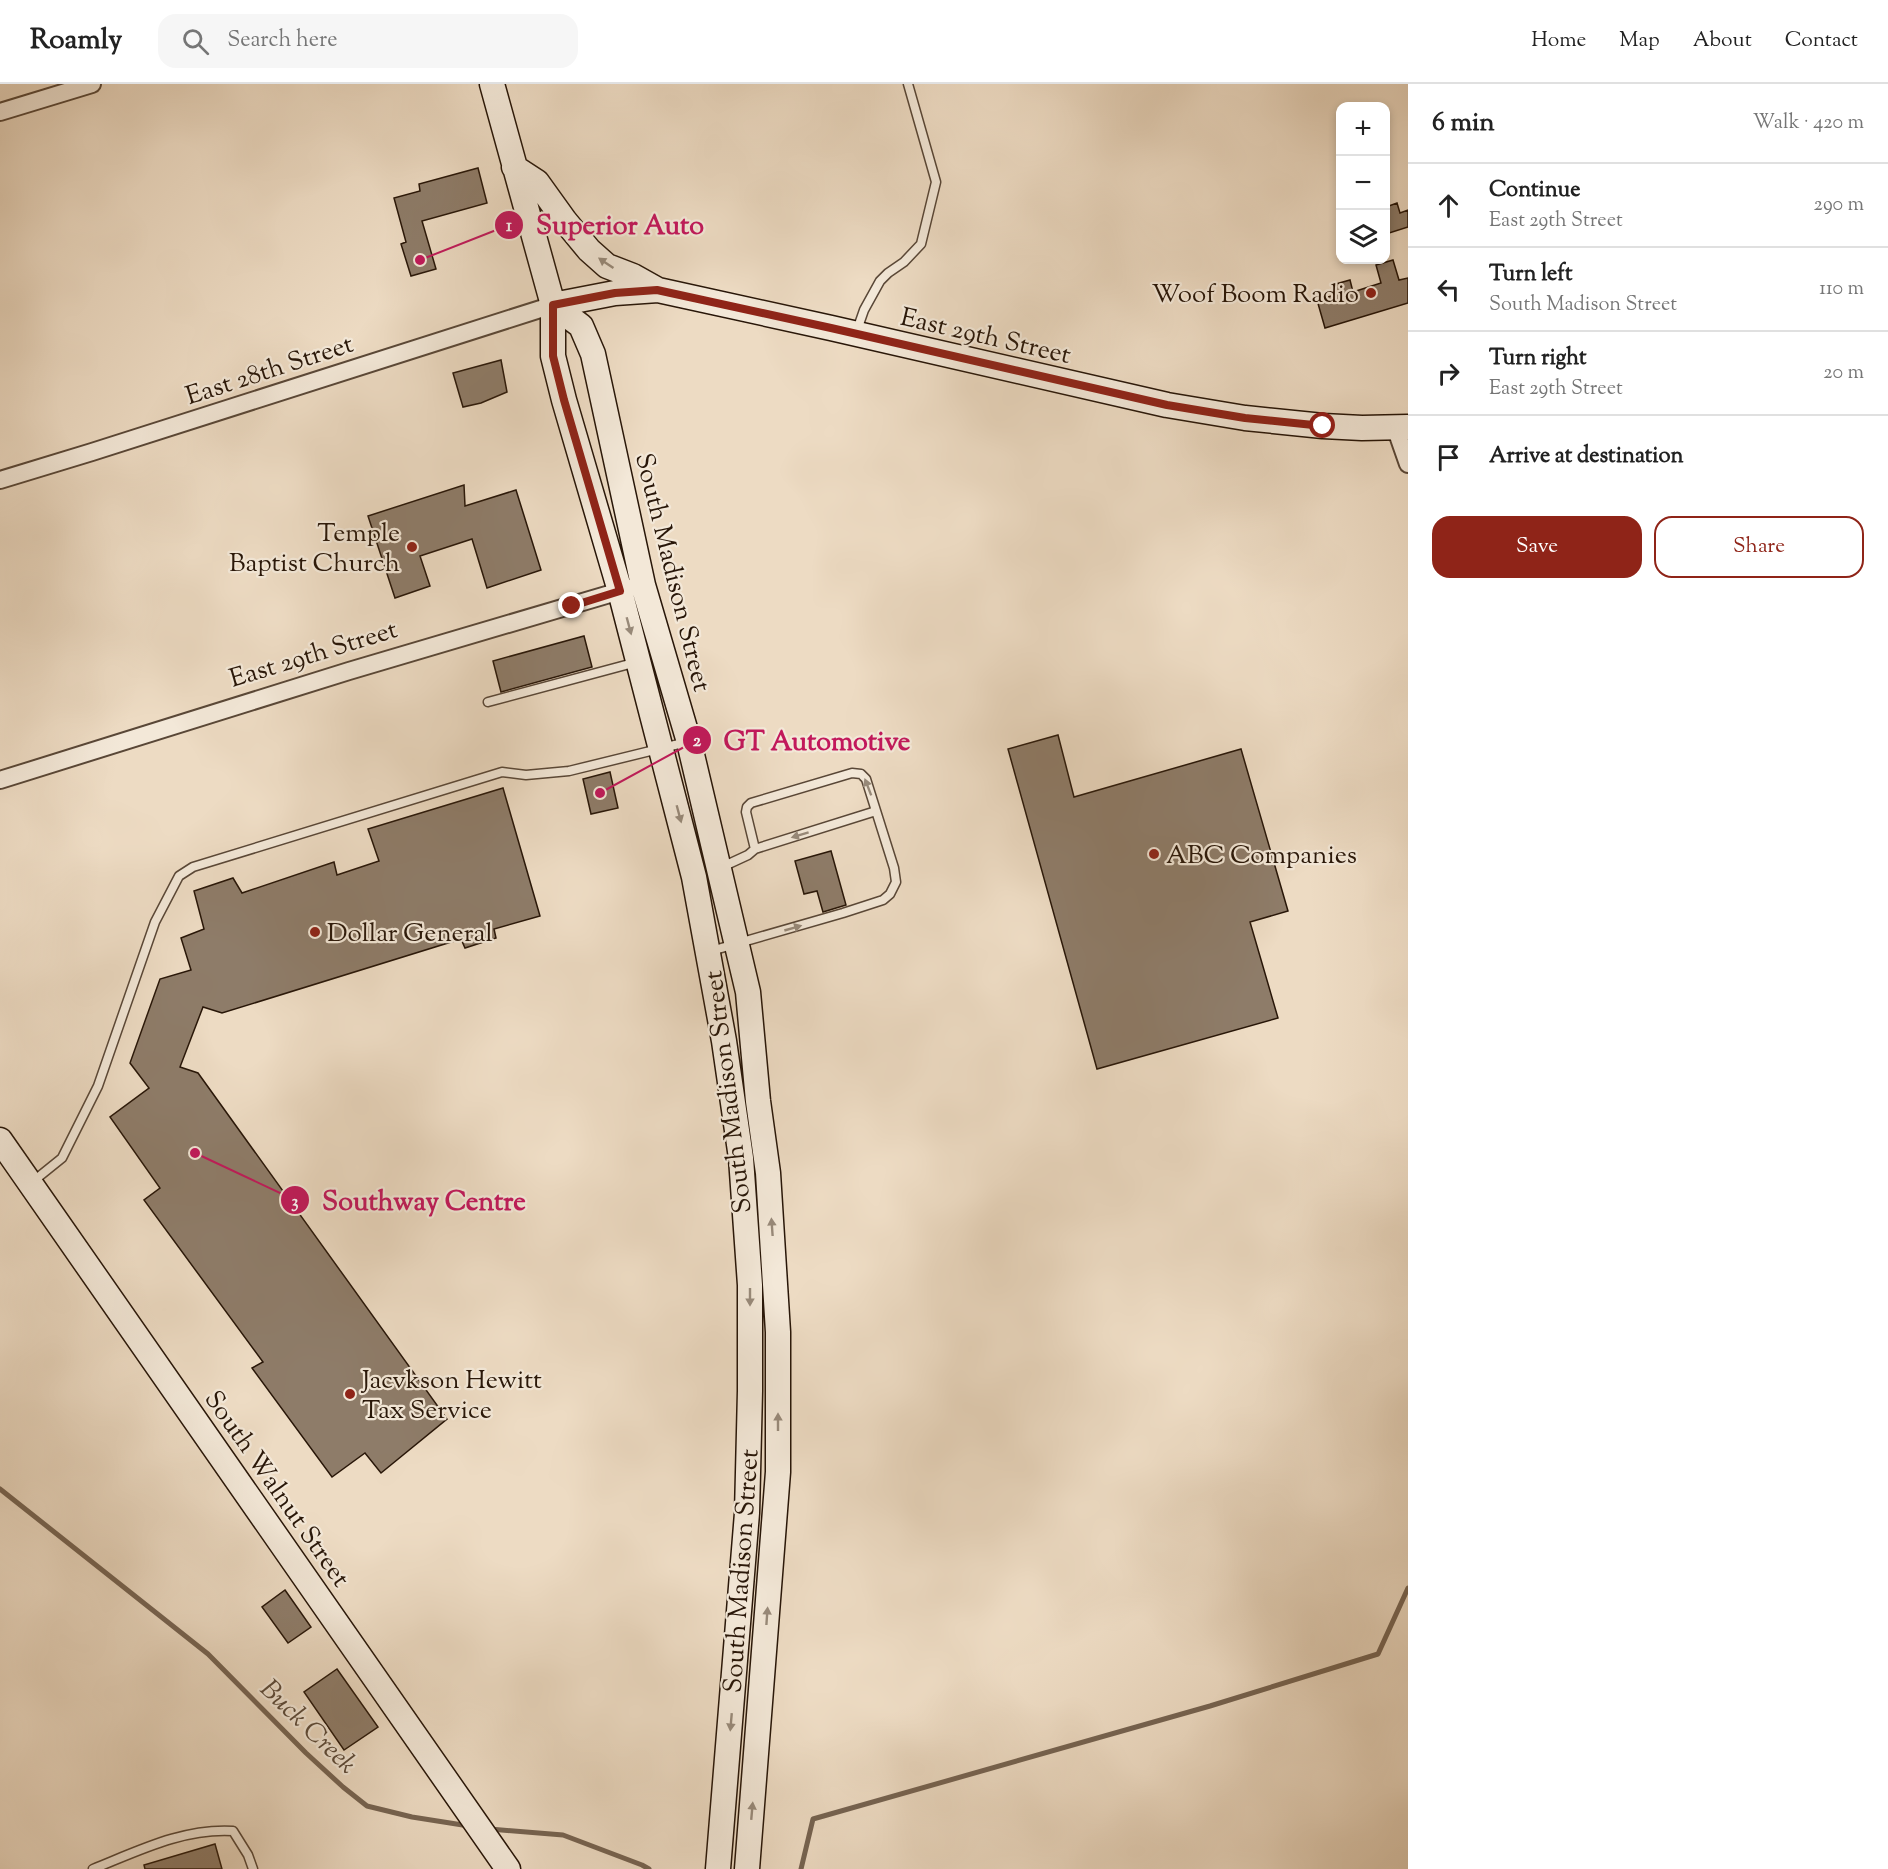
<!DOCTYPE html>
<meta charset="utf-8">
<style>
body{margin:0;font-family:"Sorts Mill Goudy",serif;background:#f6f6f6;color:#222}
.controls{position:absolute;right:18px;top:18px;display:grid;overflow:hidden;border-radius:12px;box-shadow:0 3px 9px #0003}
.controls button{width:54px;height:54px;display:grid;place-items:center;padding:0;border:0;border-bottom:2px solid #e0e0e0;background:#fff;color:#222;font:30px sans-serif}
.stop{position:absolute;width:18px;height:18px;margin:-14px;border:4px solid #8f2418;border-radius:50%;background:#fff}
.stop.end{background:#8f2418;border-color:#fff;box-shadow:0 2px 6px #0008}
.list{margin:0;padding:0;list-style:none}
h2{display:flex;justify-content:space-between;align-items:center;height:78px;margin:0;padding:0 24px;font-size:26px}
h2 small{font-size:20px;font-weight:400;color:#767676}
.list li{display:grid;grid-template-columns:39px 1fr auto;gap:18px;align-items:center;box-sizing:border-box;height:84px;padding:0 24px;border-top:2px solid #e0e0e0}
.list b{display:block;font-size:22px;white-space:nowrap}
.list p{margin:0;font-size:20px;white-space:nowrap;color:#767676}
.list em{font-size:20px;font-style:normal;color:#767676}
.actions{display:flex;gap:12px;padding:18px 24px}
.actions a{flex:1;padding:14px 0;border:2px solid #8f2418;border-radius:18px;text-align:center;font-size:21px;color:#8f2418}
.actions .main{background:#8f2418;color:#fff}
.icon{flex:none;width:33px;height:33px;fill:none;stroke:currentColor;stroke-width:2;stroke-linecap:round;stroke-linejoin:round}
.map{position:relative;flex:none;width:1408px;height:1785px;overflow:hidden}
header{display:flex;align-items:center;gap:36px;box-sizing:border-box;height:84px;padding:0 30px;background:#fff;border-bottom:2px solid #e0e0e0}
header strong{font-size:28px}
nav{display:flex;gap:33px;margin-inline-start:auto;font-size:21px}
.search{width:420px;height:54px;background:#f6f6f6;display:flex;align-items:center;gap:15px;box-sizing:border-box;padding:0 21px;border-radius:18px;color:#767676;font-size:22px}
main{display:flex}
aside{flex:1;background:#fff}
.map>svg:first-child{display:block}
.lines{fill:none;stroke-linecap:round;stroke-linejoin:round}
.stream{stroke:#766452;stroke-width:5}
.building{fill:#8e7c69;stroke:#281608;stroke-width:1.5}
.service-casing{stroke:#594737;stroke-width:11}
.minor-casing{stroke:#594737;stroke-width:20}
.secondary-casing{stroke:#281608;stroke-width:27}
.service{stroke:#f3e8d8;stroke-width:8}
.minor{stroke:#f3e8d8;stroke-width:16}
.secondary{stroke:#f3e8d8;stroke-width:24}
.oneway{fill:#988a7a}
.route{stroke:#8f2418;stroke-width:8}
.poi-dot{fill:#8f2418;stroke:#f3e8d8;stroke-width:2}
.labels{text-anchor:middle;stroke-width:4.5;stroke-linejoin:round;paint-order:stroke}
.poi-label{font-size:26px;fill:#281608;stroke:#f3e8d8;text-anchor:start}
.street-label{font-size:26px;fill:#281608;stroke:#f3e8d8}
.water-label{font-size:27px;font-style:italic;fill:#5c4a39;stroke:#f3e8d8}
.leader{fill:none;stroke:#c2185b;stroke-width:2}
.callout-dot{fill:#c2185b;stroke:#f3e8d8;stroke-width:2}
.mark-label{font-size:18px;text-anchor:middle;font-weight:bold;fill:#fff}
.callout-label{font-size:27px;text-anchor:middle;font-weight:bold;fill:#c2185b;stroke:#f3e8d8;stroke-width:4.5;stroke-linejoin:round;paint-order:stroke}
</style>
<header>
<strong>Roamly</strong>
<div class="search"><svg class="icon" aria-label="search" viewBox="0 0 24 24"><circle cx="10" cy="10" r="6"/><path d="M15 15l6 6"/></svg>Search here</div>
<nav><a>Home</a><a>Map</a><a>About</a><a>Contact</a></nav>
</header>
<main>
<div class="map">
<svg width="1408" height="1785" viewBox="0 0 1408 1785">
<rect width="100%" height="100%" fill="#eddbc3"/>
<filter id="stains"><feTurbulence type="fractalNoise" baseFrequency=".00333" numOctaves="4"/><feColorMatrix values="0 0 0 0 .2 0 0 0 0 .09 0 0 0 0 .02 0 0 0 .5 -.17"/></filter>
<radialGradient id="worn" r=".72"><stop offset=".6" stop-color="#630" stop-opacity="0"/><stop offset="1" stop-color="#630" stop-opacity=".3"/></radialGradient>
<g class="lines">
<path class="stream" d="M0,1405L208,1570L306,1669L343,1703L367,1722L412,1733L469,1742
M490,1745L563,1751L642,1781L649,1785
M801,1785L813,1735L1210,1622L1378,1570L1408,1504"/>
</g>
<path class="building" d="M478,84L487,119L422,137L436,185L411,192L401,160L406,158L394,114L420,107L419,100Z
M1397,119L1400,129L1408,126V143L1386,150V123Z
M1393,176L1399,196L1408,194V219L1325,244L1317,216L1335,211L1332,201L1350,196L1353,208L1381,199L1376,181Z
M501,276L507,308L481,319L463,323L453,289Z
M464,401L465,422L516,406L541,486L487,504L472,455L420,472L430,502L395,514L368,432Z
M584,552L592,583L501,608L493,577Z
M1058,651L1074,713L1241,665L1288,827L1250,838L1278,934L1097,985L1008,665Z
M610,688L618,724L591,730L583,695Z
M503,704L540,832L494,845L496,854L465,864L461,855L222,929L203,923L180,983L198,989L447,1335L381,1389L365,1369L332,1393L252,1284L263,1278L144,1116L160,1104L110,1033L149,1004L130,979L160,895L191,886L181,854L204,845L194,807L233,794L242,809L334,778L337,791L379,777L368,745Z
M831,767L846,821L823,828L817,807L804,810L795,777Z
M285,1506L311,1543L288,1559L262,1523Z
M337,1585L378,1643L344,1666L304,1608Z
M215,1760L222,1785H145L144,1781Z"/>
<g class="lines">
<g class="service-casing">
<path id="service" d="M856,249L864,226L880,197L888,189L904,178L921,160L936,98L908,0
M488,618L637,578
M755,765L876,727
M711,867L843,829L883,816L890,810L896,798L894,784L866,695L861,690L852,689L751,719L747,723L746,728L755,765L748,771L722,783
M31,1099L62,1074L98,1002L155,838L179,792L193,783L502,688L526,691L569,687L687,658
M93,1785C138,1767 183,1744 233,1747L248,1771L253,1785"/>
</g>
<g class="minor-casing">
<path id="minor" d="M0,28L92,0
M1395,343L1408,380
M0,396L92,368L553,221
M0,696L349,587L630,504"/>
</g>
<g class="secondary-casing">
<path id="secondary" d="M492,0L553,221V272L564,316L620,507L694,793L724,957L741,1074L750,1201V1307L747,1429L718,1785
M514,83L537,98L565,137L589,166L607,182L633,192L658,206
M553,221L581,242L593,270L643,501L689,658L748,908L758,1017L768,1089L778,1248V1388L747,1785
M553,221L615,209L658,206L831,244L1167,321L1245,334L1323,342L1362,344L1408,343
M0,1056L508,1785"/>
</g>
<use href="#service" class="service"/>
<use href="#minor" class="minor"/>
<use href="#secondary" class="secondary"/>
</g>
<defs><path id="oneway-solid" d="M-6-.8H1V-3.2L6.5 0L1 3.2V.8H-6Z" transform="scale(1.5)"/></defs>
<g class="oneway">
<use href="#oneway-solid" transform="translate(606 179) rotate(-146)"/>
<use href="#oneway-solid" transform="translate(629 542) rotate(75)"/>
<use href="#oneway-solid" transform="translate(868 703) rotate(-111)"/>
<use href="#oneway-solid" transform="translate(679 730) rotate(75)"/>
<use href="#oneway-solid" transform="translate(800 751) rotate(163)"/>
<use href="#oneway-solid" transform="translate(793 844) rotate(-16)"/>
<use href="#oneway-solid" transform="translate(772 1143) rotate(-94)"/>
<use href="#oneway-solid" transform="translate(750 1213) rotate(90)"/>
<use href="#oneway-solid" transform="translate(778 1338) rotate(-90)"/>
<use href="#oneway-solid" transform="translate(767 1532) rotate(-86)"/>
<use href="#oneway-solid" transform="translate(731 1638) rotate(95)"/>
<use href="#oneway-solid" transform="translate(752 1727) rotate(-85)"/>
</g>
<g class="lines">
<path class="route" d="M572,522L620,507L564,316L553,272V221L615,209L657,206L831,244L1167,321L1245,334L1323,342"/>
</g>
<g class="poi-dot">
<circle cx="1371" cy="209" r="6"/>
<circle cx="412" cy="463" r="6"/>
<circle cx="1154" cy="770" r="6"/>
<circle cx="315" cy="848" r="6"/>
<circle cx="350" cy="1310" r="6"/>
</g>
<g class="labels">
<g class="poi-label">
<text x="1359" y="218" text-anchor="end">Woof Boom Radio</text>
<text x="400" y="457" text-anchor="end">Temple<tspan x="400" dy="30">Baptist Church</tspan></text>
<text x="1166" y="779">ABC Companies</text>
<text x="327" y="857">Dollar General</text>
<text x="362" y="1304">Jacvkson Hewitt<tspan x="362" dy="30">Tax Service</tspan></text>
</g>
<g class="street-label">
<text transform="translate(986 251) rotate(13)" y="9">East 29th Street</text>
<text transform="translate(269 285) rotate(-18)" y="9">East 28th Street</text>
<text transform="translate(674 488) rotate(76)" y="9">South Madison Street</text>
<text transform="translate(313 569) rotate(-17)" y="9">East 29th Street</text>
<text transform="translate(727 1008) rotate(-97)" y="9">South Madison Street</text>
<text transform="translate(278 1404) rotate(55)" y="9">South Walnut Street</text>
<text transform="translate(740 1487) rotate(-86)" y="9">South Madison Street</text>
</g>
<g class="water-label">
<text transform="translate(309 1642) rotate(44)" y="9">Buck Creek</text>
</g>
</g>
<path class="leader" d="M420 176L509 141M600 709L697 656M195 1069L295 1116"/>
<g class="callout-dot">
<circle cx="420" cy="176" r="6"/>
<circle cx="600" cy="709" r="6"/>
<circle cx="195" cy="1069" r="6"/>
<circle cx="509" cy="141" r="15"/>
<circle cx="697" cy="656" r="15"/>
<circle cx="295" cy="1116" r="15"/>
</g>
<g class="mark-label">
<text x="509" y="147">1</text>
<text x="697" y="662">2</text>
<text x="295" y="1123">3</text>
</g>
<g class="callout-label">
<text x="620" y="150">Superior Auto</text>
<text x="817" y="666">GT Automotive</text>
<text x="424" y="1126">Southway Centre</text>
</g>
<rect width="100%" height="100%" filter="url(#stains)"/>
<rect width="100%" height="100%" fill="url(#worn)"/>
</svg>
<div class="controls">
<button>+</button>
<button>−</button>
<button><svg class="icon" aria-label="layers" viewBox="0 0 24 24"><path d="M12 4l9 5-9 5-9-5zM3 14l9 5 9-5"/></svg></button>
</div>
<div class="stop" style="left:1323px;top:342px"></div>
<div class="stop end" style="left:572px;top:522px"></div>
</div>
<aside>
<h2>6 min<small>Walk · 420 m</small></h2>
<ul class="list">
<li><svg class="icon" aria-label="ahead" viewBox="0 0 24 24"><path d="M12 20V5M6 11l6-6 6 6"/></svg><div><b>Continue</b><p>East 29th Street</p></div><em>290 m</em></li>
<li><svg class="icon" aria-label="left" viewBox="0 0 24 24"><path d="M17 20v-9H6M10 6l-5 5 5 5"/></svg><div><b>Turn left</b><p>South Madison Street</p></div><em>110 m</em></li>
<li><svg class="icon" aria-label="right" viewBox="0 0 24 24"><path d="M7 20v-9h11M14 6l5 5-5 5"/></svg><div><b>Turn right</b><p>East 29th Street</p></div><em>20 m</em></li>
<li><svg class="icon" aria-label="arrive" viewBox="0 0 24 24"><path d="M6 21V4h12l-3 4 3 4H6"/></svg><div><b>Arrive at destination</b></div></li>
</ul>
<div class="actions"><a class="main">Save</a><a>Share</a></div>
</aside>
</main>
